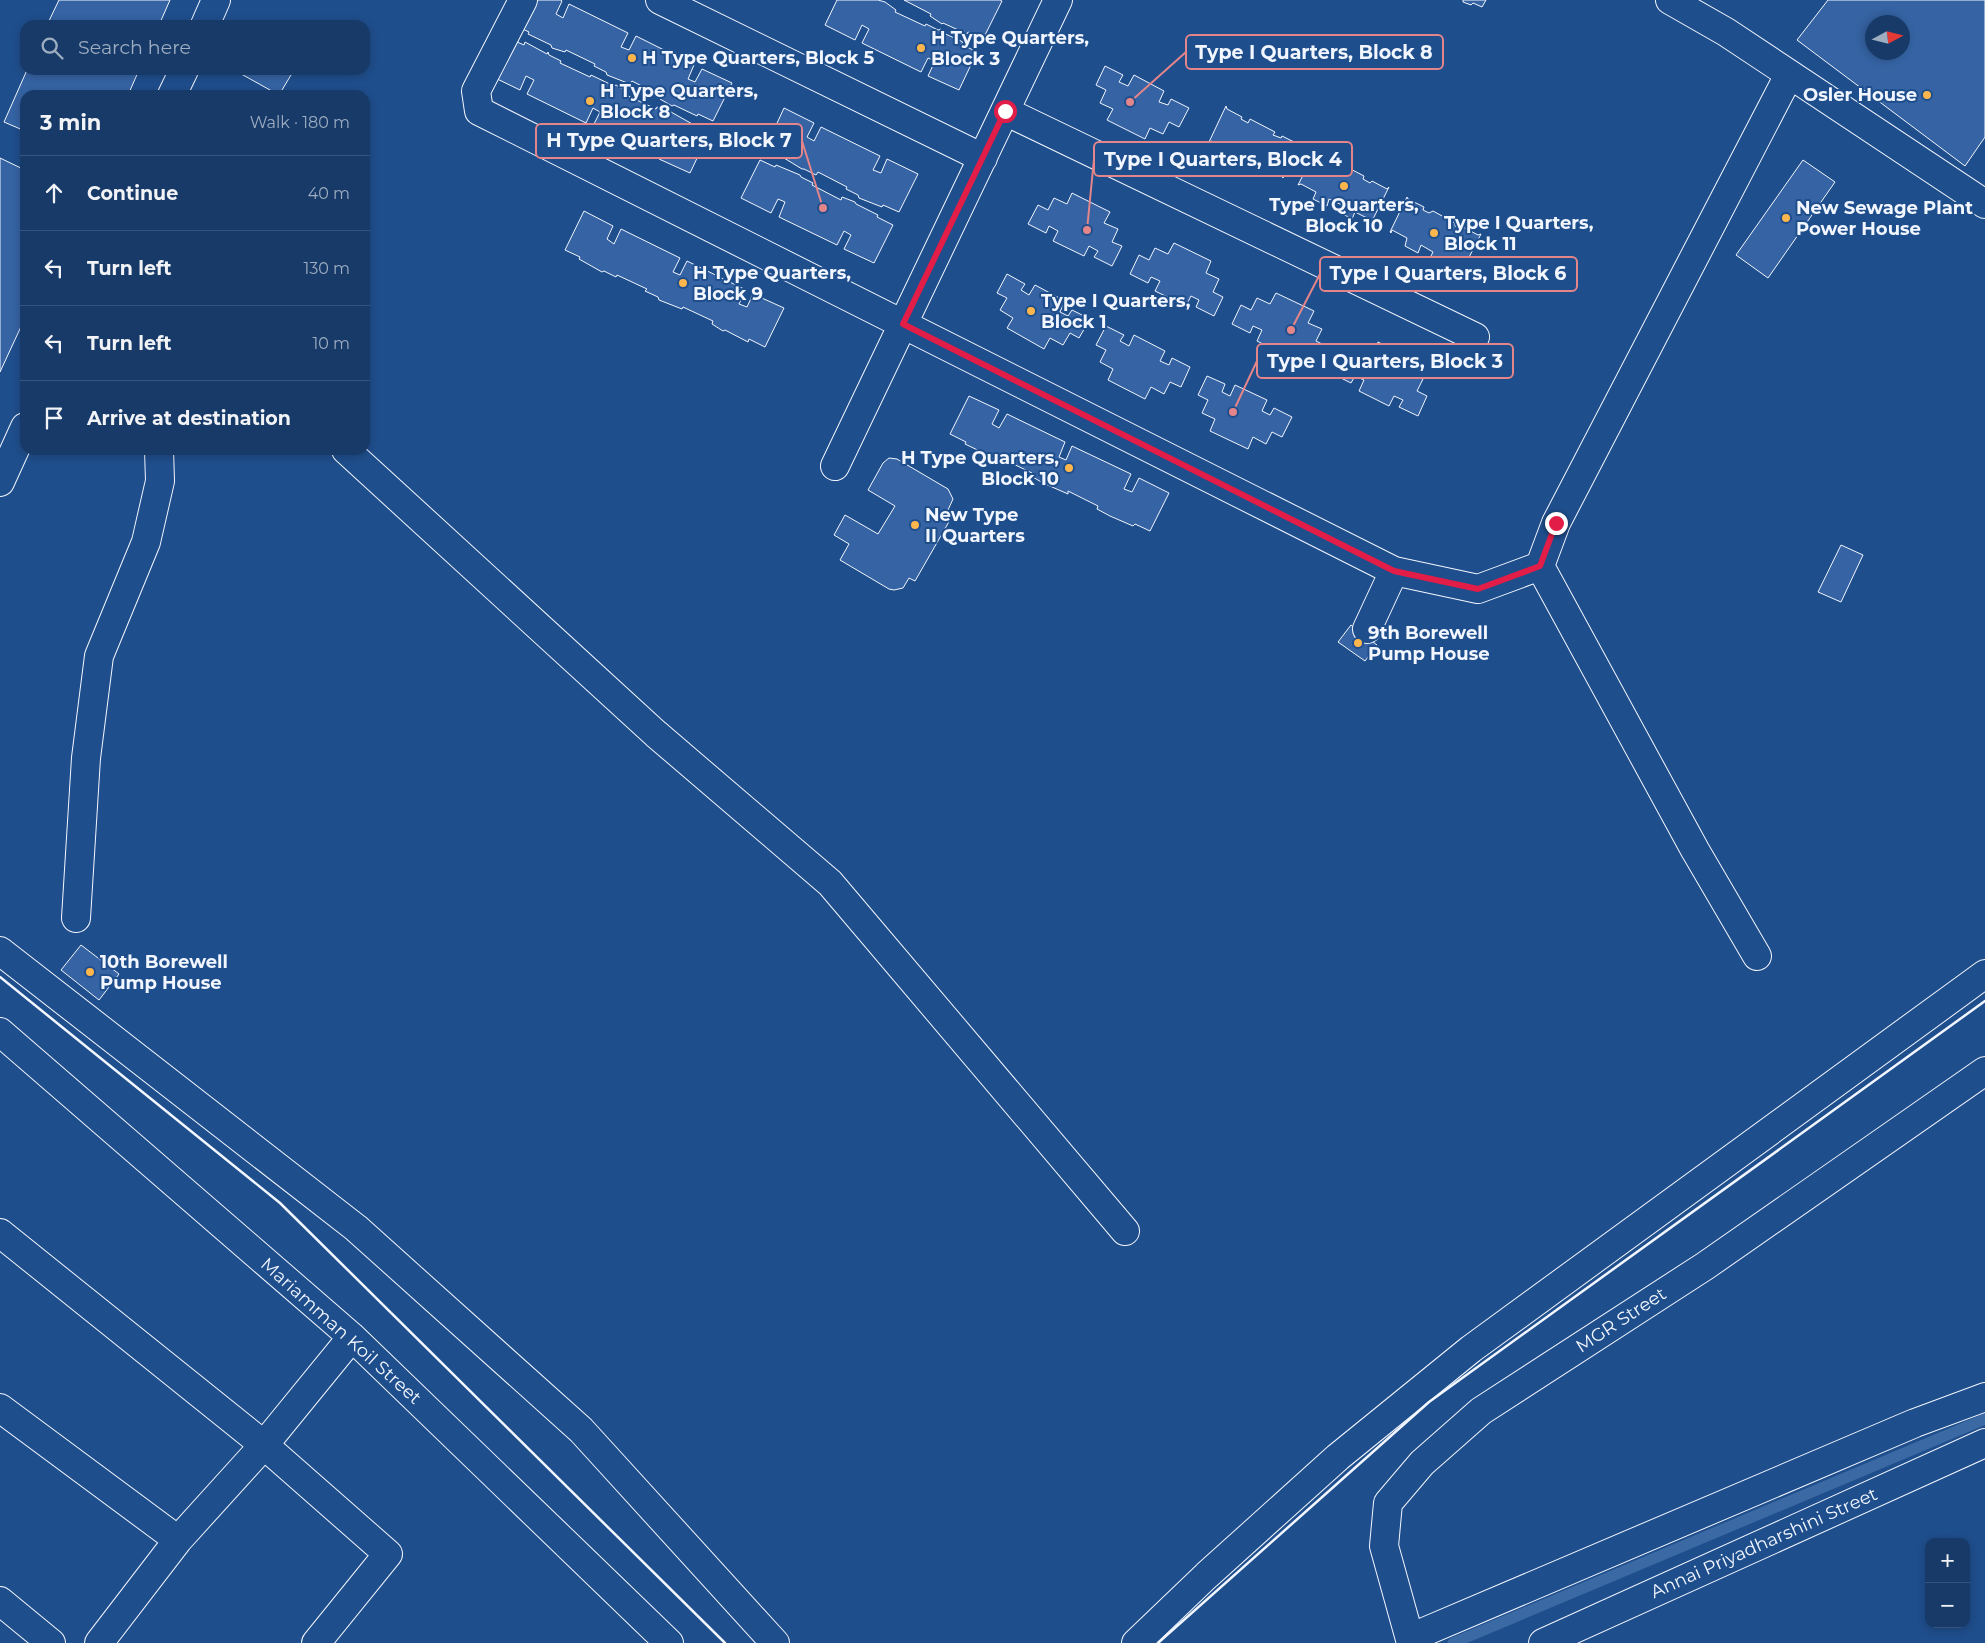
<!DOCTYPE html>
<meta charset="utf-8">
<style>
body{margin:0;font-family:Montserrat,sans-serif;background:#20416f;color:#f1f3f6}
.controls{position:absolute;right:15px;bottom:15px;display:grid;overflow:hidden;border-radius:10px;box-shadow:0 2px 8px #0003}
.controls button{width:45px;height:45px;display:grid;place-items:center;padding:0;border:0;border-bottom:1px solid #36547d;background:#173a69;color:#f1f3f6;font:25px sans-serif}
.compass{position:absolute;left:1865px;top:15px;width:45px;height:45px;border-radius:50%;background:#173a69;box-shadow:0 2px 8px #0003;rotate:83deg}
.stop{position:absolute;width:15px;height:15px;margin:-11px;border:4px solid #e11d48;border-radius:50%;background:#fff}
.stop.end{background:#e11d48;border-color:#fff;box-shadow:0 1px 5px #0008}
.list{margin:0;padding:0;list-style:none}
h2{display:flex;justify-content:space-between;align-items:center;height:65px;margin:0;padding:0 20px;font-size:21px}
h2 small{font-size:16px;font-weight:400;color:#9eadc0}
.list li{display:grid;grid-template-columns:32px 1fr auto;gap:15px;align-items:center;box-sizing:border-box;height:75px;padding:0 20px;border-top:1px solid #36547d}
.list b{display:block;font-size:19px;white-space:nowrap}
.list em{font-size:16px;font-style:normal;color:#9eadc0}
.icon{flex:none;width:28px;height:28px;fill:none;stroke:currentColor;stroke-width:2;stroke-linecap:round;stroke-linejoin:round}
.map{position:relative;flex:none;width:1985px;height:1643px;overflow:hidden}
.search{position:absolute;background:#173a69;box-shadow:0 2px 8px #0003;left:20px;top:20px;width:350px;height:55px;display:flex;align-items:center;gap:12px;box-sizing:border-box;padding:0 18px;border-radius:15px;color:#9eadc0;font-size:19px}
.panel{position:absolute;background:#173a69;box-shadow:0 2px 8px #0003;left:20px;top:90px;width:350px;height:365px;border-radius:15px}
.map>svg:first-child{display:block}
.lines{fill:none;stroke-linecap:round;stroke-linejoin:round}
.stream{stroke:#3b69a3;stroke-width:11}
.building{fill:#3563a3;stroke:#f2f6ff;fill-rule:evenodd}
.minor-casing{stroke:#f2f6ff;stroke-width:30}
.minor{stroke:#1f4e8c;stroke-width:28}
.wall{stroke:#f2f6ff;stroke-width:2.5}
.route{stroke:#e11d48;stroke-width:6}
.poi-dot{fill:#ffb74d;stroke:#1f4e8c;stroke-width:2}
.labels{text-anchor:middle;stroke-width:4;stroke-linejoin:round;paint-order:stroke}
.poi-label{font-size:18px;font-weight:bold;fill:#f2f6ff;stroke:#1f4e8c;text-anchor:start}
.street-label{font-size:18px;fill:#f2f6ff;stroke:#1f4e8c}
.leader{fill:none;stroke:#e38589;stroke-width:2}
.callout-dot{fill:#e38589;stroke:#1f4e8c;stroke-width:2}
.callout{fill:#1f4e8c;stroke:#e38589;stroke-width:2}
.callout-label{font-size:19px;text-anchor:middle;font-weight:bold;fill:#f2f6ff}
</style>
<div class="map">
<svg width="1985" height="1643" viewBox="0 0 1985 1643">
<rect width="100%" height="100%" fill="#1f4e8c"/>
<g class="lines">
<path class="stream" d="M1453,1643L1985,1419"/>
</g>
<path class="building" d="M59,0H170L159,25H47Z
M525,0H561L562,1L556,14L563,18L569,4L628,33L621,47L629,50L636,36L694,65L688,79L695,82L702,69L732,83L713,121L698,114L697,116L674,105L672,106L660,99L661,96L632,81L630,84L607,75L606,72L594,66L595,64L566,50L565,52L552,48L551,45L528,34L529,32L514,25Z
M837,0H878L885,2L896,10L895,12L925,26L926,24L938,30L941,29L939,31L963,42L961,44L977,52L959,90L928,76L935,61L928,58L921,72L862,43L869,29L862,25L855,40L825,25Z
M904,0H1000L1002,1L983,39L968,32L967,34L943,23L942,24L930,16L931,14Z
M1463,0H1486L1482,7L1473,3L1471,5L1463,2Z
M1828,0H1985V137L1965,166L1797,40ZM1872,22H1902V52H1872Z
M508,38L524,45L525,42L547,54L548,52L549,55L561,61L560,63L590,77L591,75L614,86L616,85L627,92L626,95L656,109L657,107L669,113L671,112L694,125L692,127L708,135L690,173L659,159L666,144L659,141L652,155L593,126L600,112L593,108L586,123L527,94L534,80L526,76L520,90L489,75Z
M1105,66L1123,75L1119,82L1128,86L1134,75L1164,91L1159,102L1168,105L1171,99L1189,108L1179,127L1169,122L1163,134L1150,128L1145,139L1107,120L1113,109L1100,103L1106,90L1096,85Z
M27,70H139L128,95H25V131L4,122Z
M234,70H294L279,95Z
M1226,106L1227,109L1242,117L1241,119L1248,123L1250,119L1275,132L1273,135L1281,138L1282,136L1298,144L1299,142L1300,143L1283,178L1282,176L1266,168L1263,175L1249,168L1253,161L1240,155L1237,162L1223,155L1227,148L1211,141L1210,143L1209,142Z
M784,108L814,123L807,137L814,141L821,127L880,156L873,170L881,173L887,159L918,174L899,212L883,205L882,207L859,198L858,195L846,189L847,187L818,172L816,175L804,169H802L766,147Z
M1316,150V152L1332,160L1331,163L1338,166L1341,164L1364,176L1363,179L1370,183L1372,181L1387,189L1389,187L1371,223V220L1355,212L1352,219L1339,212L1342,205L1329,199L1327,206L1313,199L1316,192L1301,184L1298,185Z
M0,158L25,170V318L0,372Z
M760,160L775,167L776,165L800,175L801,177L813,183L812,185L841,200L842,197L855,202L856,204L878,215L877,217L893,225L874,263L844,249L851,235L844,231L837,245L779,217L785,202L778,199L771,213L741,198Z
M1803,160L1835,182L1768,278L1736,255Z
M1072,193L1110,212L1104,223L1118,229L1112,242L1122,246L1112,266L1094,257L1098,251L1089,246L1084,256L1053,241L1058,231L1049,226L1046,233L1028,224L1038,205L1048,210L1054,198L1067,204Z
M1407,197L1408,199L1424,207L1423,210L1429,213L1433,211L1455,223V226L1462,229L1463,227L1478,235L1481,234L1463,269V267L1447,259L1444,265L1430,258L1433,252L1421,245L1418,253L1405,246L1407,238L1392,230L1391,233L1390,232Z
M584,211L613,226L607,239L614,244L621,229L680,258L673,272L680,275L687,261L746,290L739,304L747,307L753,294L784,308L765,347L749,339L748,342L725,330L723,331L712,324L713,321L683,307L682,309L659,300L658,297L645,291L647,289L617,275L616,277L604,271L602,272L579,259L580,257L565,250Z
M1174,243L1211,261L1206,273L1219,279L1213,292L1223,297L1214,316L1196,307L1199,300L1191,296L1186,306L1155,291L1160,281L1151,277L1148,283L1130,274L1139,255L1149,260L1155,248L1168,254Z
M1007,274L1025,284L1021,290L1029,295L1035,285L1065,301L1060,312L1068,316L1072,310L1090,319L1079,338L1070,333L1063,345L1050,338L1044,349L1007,328L1013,318L1000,310L1007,298L997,293Z
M1276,293L1314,311L1308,323L1322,329L1316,341L1326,346L1316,366L1298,357L1301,350L1293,346L1288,357L1257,341L1262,330L1253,326L1250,333L1232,324L1241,305L1251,310L1257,298L1270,304Z
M1106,326L1124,335L1120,341L1129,346L1134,335L1165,351L1160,361L1169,365L1172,358L1190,367L1181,387L1170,382L1164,394L1151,387L1145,399L1108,380L1113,369L1100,362L1106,350L1096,345Z
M1378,342L1416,361L1410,372L1423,379L1417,391L1427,396L1418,416L1399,407L1403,400L1394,396L1389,406L1359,391L1364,380L1355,376L1351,383L1333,374L1343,355L1353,360L1359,347L1372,354Z
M1207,376L1225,384L1222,392L1230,396L1235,385L1267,400L1262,411L1270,415L1274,408L1292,417L1282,437L1272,432L1266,444L1253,437L1248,449L1210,431L1215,419L1202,413L1208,400L1198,395Z
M969,396L999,410L992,424L999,428L1007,414L1065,442L1059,457L1066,460L1072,446L1131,474L1124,489L1132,492L1139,478L1169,493L1150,531L1135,524L1133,526L1110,516L1097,509L1098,506L1068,491V494L1043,483L1031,476L1032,473L1003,459L1001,462L989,457L988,455L965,444L966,442L950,434Z
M889,458L897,459L948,489L953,499L948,510L954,513L915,581L909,578L903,588L894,590L889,589L840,560L849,544L834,535L845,515L878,534L895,506L868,490L883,463Z
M1841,545L1863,555L1841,602L1818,592Z
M1351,625L1377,645L1365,661L1338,642Z
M81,945L119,974L99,1000L61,970Z"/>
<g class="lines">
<g class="minor-casing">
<path id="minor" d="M523,0L476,91L479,111L1394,571L1478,589L1540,566
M660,0L983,158
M1670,0L1726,32L1985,204
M205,25L216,0
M172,95L184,70
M1005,111L1475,337
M346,450L656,734L830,883L1125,1231
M835,466L1058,0
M0,482L25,427
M1367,629L1394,571
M76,918L86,758L99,656L146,542L160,481L159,450
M0,951L356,1228L581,1430L775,1643
M1757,956L1695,850L1540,566L1556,523L1789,75
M0,1032L352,1337L669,1643
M0,1233L264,1445L388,1554L316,1643
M0,1408L178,1540
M0,1601L51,1643
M1410,1638L1915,1423L1985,1397
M99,1643L178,1540L264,1445L352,1337
M1136,1643L1207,1575L1338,1457L1471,1349L1985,974
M1411,1643L1384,1546L1388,1503L1422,1463L1481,1411L1705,1266L1985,1071
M1543,1643L1985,1443"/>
</g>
<use href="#minor" class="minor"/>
<path class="wall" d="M0,977L280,1203L725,1643
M1158,1643L1429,1402L1985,1001"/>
</g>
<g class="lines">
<path class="route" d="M1005,111L903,324L1394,571L1478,589L1540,566L1556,523"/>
</g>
<g class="poi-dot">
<circle cx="921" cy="48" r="5"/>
<circle cx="632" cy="58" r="5"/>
<circle cx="1927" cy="95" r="5"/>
<circle cx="590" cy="101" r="5"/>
<circle cx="1344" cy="186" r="5"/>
<circle cx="1786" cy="218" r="5"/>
<circle cx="1434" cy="233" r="5"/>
<circle cx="683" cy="283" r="5"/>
<circle cx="1031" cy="311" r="5"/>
<circle cx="1069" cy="468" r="5"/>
<circle cx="915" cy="525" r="5"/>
<circle cx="1358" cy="643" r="5"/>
<circle cx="90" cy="972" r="5"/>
</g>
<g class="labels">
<g class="poi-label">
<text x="931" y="44">H Type Quarters,<tspan x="931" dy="21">Block 3</tspan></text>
<text x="642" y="64">H Type Quarters, Block 5</text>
<text x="600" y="97">H Type Quarters,<tspan x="600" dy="21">Block 8</tspan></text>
<text x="1917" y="101" text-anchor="end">Osler House</text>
<text x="1344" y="211" text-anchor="middle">Type I Quarters,<tspan x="1344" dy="21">Block 10</tspan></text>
<text x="1796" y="214">New Sewage Plant<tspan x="1796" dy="21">Power House</tspan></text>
<text x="1444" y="229">Type I Quarters,<tspan x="1444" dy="21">Block 11</tspan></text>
<text x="693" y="279">H Type Quarters,<tspan x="693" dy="21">Block 9</tspan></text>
<text x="1041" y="307">Type I Quarters,<tspan x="1041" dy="21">Block 1</tspan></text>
<text x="1059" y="464" text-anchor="end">H Type Quarters,<tspan x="1059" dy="21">Block 10</tspan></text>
<text x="925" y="521">New Type<tspan x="925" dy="21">II Quarters</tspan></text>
<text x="1368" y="639">9th Borewell<tspan x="1368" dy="21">Pump House</tspan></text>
<text x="100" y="968">10th Borewell<tspan x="100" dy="21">Pump House</tspan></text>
</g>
<g class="street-label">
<text transform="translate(1621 1320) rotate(-33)" y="6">MGR Street</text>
<text transform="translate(341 1331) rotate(42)" y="6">Mariamman Koil Street</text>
<text transform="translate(1764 1543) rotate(-24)" y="6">Annai Priyadharshini Street</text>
</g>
</g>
<path class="leader" d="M1130 102L1186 52M823 208L802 141M1087 230L1094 159M1291 330L1320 274M1233 412L1257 361"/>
<g class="callout-dot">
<circle cx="1130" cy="102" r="5"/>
<circle cx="823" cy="208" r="5"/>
<circle cx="1087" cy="230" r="5"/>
<circle cx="1291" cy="330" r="5"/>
<circle cx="1233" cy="412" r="5"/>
</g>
<g class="callout">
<rect x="1186" y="35" width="257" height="34" rx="5"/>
<rect x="536" y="124" width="266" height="34" rx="5"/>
<rect x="1094" y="142" width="258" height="34" rx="5"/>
<rect x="1320" y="257" width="257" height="34" rx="5"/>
<rect x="1257" y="344" width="256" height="34" rx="5"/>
</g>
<g class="callout-label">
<text x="1314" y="59">Type I Quarters, Block 8</text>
<text x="669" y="147">H Type Quarters, Block 7</text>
<text x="1223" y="166">Type I Quarters, Block 4</text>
<text x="1448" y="280">Type I Quarters, Block 6</text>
<text x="1385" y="368">Type I Quarters, Block 3</text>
</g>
</svg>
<div class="controls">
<button>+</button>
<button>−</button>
</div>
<svg class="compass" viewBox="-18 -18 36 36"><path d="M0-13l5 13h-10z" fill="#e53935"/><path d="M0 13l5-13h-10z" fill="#9eadc0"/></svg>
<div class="stop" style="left:1005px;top:111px"></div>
<div class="stop end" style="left:1556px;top:523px"></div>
<div class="search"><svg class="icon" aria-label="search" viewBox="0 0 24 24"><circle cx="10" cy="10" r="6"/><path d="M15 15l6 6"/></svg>Search here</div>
<section class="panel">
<h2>3 min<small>Walk · 180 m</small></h2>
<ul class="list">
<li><svg class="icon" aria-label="ahead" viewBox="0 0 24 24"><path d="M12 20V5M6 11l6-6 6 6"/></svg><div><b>Continue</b></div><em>40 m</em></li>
<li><svg class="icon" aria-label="left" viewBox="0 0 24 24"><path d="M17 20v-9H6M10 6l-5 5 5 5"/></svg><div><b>Turn left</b></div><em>130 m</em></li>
<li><svg class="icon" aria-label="left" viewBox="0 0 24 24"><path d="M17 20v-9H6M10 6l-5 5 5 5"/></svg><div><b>Turn left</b></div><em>10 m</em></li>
<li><svg class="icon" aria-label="arrive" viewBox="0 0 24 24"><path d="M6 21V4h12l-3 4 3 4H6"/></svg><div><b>Arrive at destination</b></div></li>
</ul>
</section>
</div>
